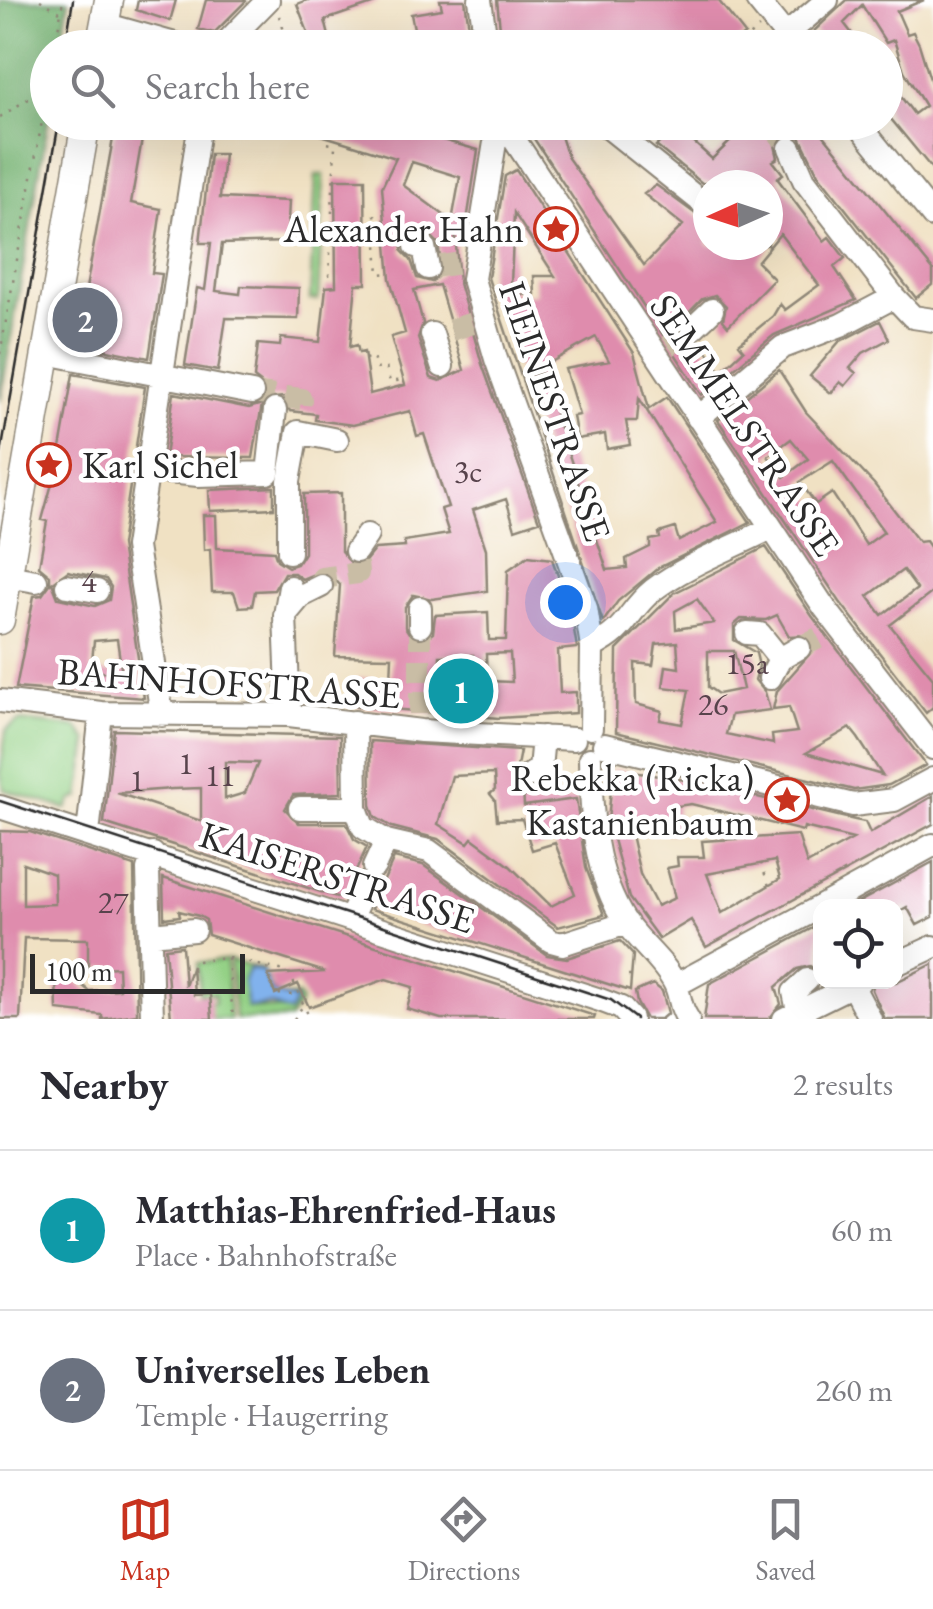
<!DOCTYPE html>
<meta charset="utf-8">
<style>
body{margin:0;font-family:"EB Garamond",serif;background:#f2f2f3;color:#2b2b33}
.controls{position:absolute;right:30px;bottom:30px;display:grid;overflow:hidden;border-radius:20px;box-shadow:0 10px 40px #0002}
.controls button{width:90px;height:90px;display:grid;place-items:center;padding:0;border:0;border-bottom:2px solid #e1e1e2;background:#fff;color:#2b2b33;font:50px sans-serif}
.compass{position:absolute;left:693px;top:170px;width:90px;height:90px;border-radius:50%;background:#fff;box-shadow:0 10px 40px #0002;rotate:267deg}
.scale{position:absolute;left:30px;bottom:25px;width:215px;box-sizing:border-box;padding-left:10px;border:5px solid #2b2b2b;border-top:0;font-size:28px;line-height:35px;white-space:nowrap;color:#2b2b2b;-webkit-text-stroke:8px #fff;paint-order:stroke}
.you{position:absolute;left:565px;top:602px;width:35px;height:35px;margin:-25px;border:8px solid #fff;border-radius:50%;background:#1a73e8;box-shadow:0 0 0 15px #1a73e833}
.badge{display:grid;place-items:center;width:65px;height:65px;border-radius:50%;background:#c8321e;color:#fff;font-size:32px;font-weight:700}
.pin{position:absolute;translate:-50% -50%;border:5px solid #fff;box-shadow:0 2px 10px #0006}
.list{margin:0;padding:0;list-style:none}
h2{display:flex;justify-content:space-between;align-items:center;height:130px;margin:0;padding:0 40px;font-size:42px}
h2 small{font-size:32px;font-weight:400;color:#7c7c81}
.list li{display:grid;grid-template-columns:65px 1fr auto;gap:30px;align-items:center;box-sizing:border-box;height:160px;padding:0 40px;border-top:2px solid #e1e1e2}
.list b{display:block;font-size:38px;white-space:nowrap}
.list p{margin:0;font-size:32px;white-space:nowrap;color:#7c7c81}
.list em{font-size:32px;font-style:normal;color:#7c7c81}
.icon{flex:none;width:55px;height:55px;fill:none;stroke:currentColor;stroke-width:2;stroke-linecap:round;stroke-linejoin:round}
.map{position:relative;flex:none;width:933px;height:1019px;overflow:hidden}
.search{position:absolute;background:#fff;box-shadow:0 10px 40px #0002;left:30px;right:30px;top:30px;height:110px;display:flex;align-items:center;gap:25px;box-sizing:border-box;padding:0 35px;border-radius:55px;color:#7c7c81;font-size:38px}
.sheet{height:450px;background:#fff}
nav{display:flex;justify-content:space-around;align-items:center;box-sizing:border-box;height:140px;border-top:2px solid #e1e1e2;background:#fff;font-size:28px;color:#7c7c81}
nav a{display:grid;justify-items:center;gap:5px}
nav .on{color:#c8321e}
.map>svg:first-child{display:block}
.green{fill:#94d186;stroke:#607e58;stroke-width:2.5}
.forest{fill:#77b373;stroke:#516f4f;stroke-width:2.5}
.water{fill:#81b2ed;stroke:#566e8c;stroke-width:2.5}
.building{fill:#df8cad;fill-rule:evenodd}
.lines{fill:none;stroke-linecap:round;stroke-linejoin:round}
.minor-tunnel{stroke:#c9bda5;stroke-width:22;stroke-dasharray:22 11;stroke-linecap:butt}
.minor-casing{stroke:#8e8677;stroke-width:26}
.major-casing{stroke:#8e8677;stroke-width:31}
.path{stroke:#8e8677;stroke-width:2.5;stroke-dasharray:2.5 8;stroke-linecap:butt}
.minor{stroke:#fff;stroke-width:22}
.major{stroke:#fff;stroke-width:28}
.tram{stroke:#2b2b2b;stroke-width:2.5}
.labels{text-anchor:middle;stroke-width:9;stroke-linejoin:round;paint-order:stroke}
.number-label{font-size:32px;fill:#58434c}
.poi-label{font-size:38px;fill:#2b2b2b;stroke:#fff;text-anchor:end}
.street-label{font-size:38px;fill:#2b2b2b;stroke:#fff}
</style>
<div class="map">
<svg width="933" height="1019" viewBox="0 0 933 1019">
<rect width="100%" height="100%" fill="#fff"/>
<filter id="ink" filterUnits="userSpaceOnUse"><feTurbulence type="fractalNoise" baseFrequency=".01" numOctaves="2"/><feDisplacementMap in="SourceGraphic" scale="20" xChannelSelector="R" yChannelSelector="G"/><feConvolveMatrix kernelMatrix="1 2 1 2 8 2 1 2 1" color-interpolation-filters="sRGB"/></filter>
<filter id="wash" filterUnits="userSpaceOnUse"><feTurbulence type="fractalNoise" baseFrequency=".0048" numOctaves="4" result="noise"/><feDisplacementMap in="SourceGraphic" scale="40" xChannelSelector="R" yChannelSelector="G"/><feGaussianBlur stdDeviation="2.25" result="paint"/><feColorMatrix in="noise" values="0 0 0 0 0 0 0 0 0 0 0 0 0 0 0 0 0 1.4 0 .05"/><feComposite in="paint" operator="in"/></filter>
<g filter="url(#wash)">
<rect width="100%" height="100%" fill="#f0e1c3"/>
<path class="green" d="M316,175H324L318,300H310Z
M19,721L77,727L88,741L80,797L72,800L67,809L4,790L0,772L6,730Z
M226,960L230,1019H212L206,1003L215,1002L214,994L200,995L198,963Z
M230,960L263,969L247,1007L283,1010L293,998L281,996H298L301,1002L290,1019H235Z"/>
<path class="forest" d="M0,0H69L61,47L48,48V123L0,402Z"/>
<path class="water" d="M249,968L263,971L273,993L296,1000L290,1013L271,1005L247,1007L243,981Z"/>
<g id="blocks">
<path class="building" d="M138,0H176L170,21L136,10Z
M206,0H245L246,1L214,33L198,29Z
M307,0H377L378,2L325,20L332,48H314L297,4Z
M440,0H465L472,48H418L411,14L442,9Z
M497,0H718L745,34L729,48H623L615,38L603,48H502Z
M847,0H924L897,11L907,34L913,32L919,44L933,89V170L886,113V77L914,114L925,106L904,71L894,40L886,43L862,5L844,23L863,48H828L814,31Z
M116,122H145L131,203L161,209L152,273L162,274L149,358L76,344Z
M279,122H379L478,150L465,234L455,233L459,283L482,364L539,521L515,529L506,499L473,510L486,549L487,591L432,599L413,595L405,607V627L412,638L421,641L433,633L435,615L488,612L489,640H506L508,570L528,556L552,559L571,612L577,648L558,650L560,693L576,692V713L499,718L356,706L359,678L391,680L392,657L335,656L340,585L330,574L321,571L302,579L294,573H284L274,590L255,591L252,606L239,607L234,592H212L210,549L204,550L203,515H216L217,548L274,551L277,560L288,567L297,564L304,553V494L341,493V551L354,566L363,564L375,549L405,547L404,541L449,534L441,509L448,507L424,434L417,436L410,411L353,425L315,420L316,414L290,411L283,397L265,399L266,387L254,378L258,344L280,346L281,338L320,342L326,287L336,286L335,179H365L366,284H356L350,347L357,345L359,353L364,352L370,394L405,385L391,337L405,333L390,279L382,187L396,158ZM412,162L460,177L452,221L403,185ZM411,232H427L438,243L442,272L432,282L417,278L411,260L402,251L404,238ZM439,285L464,370L440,381L431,378L418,338L423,323L414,290ZM510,653L512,682L487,681L486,654ZM473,655L472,680L439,679L440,656Z
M523,122H578L561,136L568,158L644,265L683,225L644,194L656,185L708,223V245H731L739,253L745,245H768V185L702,183L656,146L677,127L712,159L738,134L728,122H813L933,270V284L916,298L818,174L800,137L783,135L775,145L778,158L773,161L783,174L777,178L824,241L829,237L845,258L834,267L856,300L774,335L702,395ZM780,234L819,285L785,310L780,304L773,316L739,344L744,350L721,371L700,341L689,344L681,339L678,324L702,299L715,295L726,306L723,320L728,326L774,279L757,262Z
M210,154H224L220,198L289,201L287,242L222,244L216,291L240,294L241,286L299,288L298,319L226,318L218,371L185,365L197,288L205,290L211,243H200Z
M516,170L634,353L649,409L667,397L750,522L658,568L618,601L603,622L488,278L505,176ZM514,213L555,276H534L535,294L515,295L511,284ZM596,337L609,361L565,369L579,415L573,416L577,439L605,434L607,449L630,445L626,421H637L639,398L717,522L679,541L675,528L659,533L660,538L650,540V547L626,559L627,568L607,570L542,373L526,376Z
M880,321L889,339L863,353L850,368L856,373L845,386L840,382L831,393L810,376L839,342Z
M779,370L806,412L874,484L919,542L926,541L933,551V592L890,625L933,678V707L926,713L840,602L718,420ZM791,439L808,459L784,477L768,456ZM833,461L884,532L866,545L832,493L816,504L800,482ZM903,570L917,589L882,615L868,596Z
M73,374L145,387L121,545L144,698L16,688L34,596L42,595L50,584V575L39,566L47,521L42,520L56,469L48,459L60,449ZM68,571L106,579L111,587L109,600L95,606L58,598L52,583ZM117,639L122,674L91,671L94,641Z
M174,393L249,408L262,404L253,458L165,457Z
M274,487V508L210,511L209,490Z
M766,547L812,616L926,765L889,785L854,790L616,732L617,650L674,593ZM697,599L714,623L676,629L675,611ZM777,615L789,636L806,635L814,649L777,691L773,709L789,707L797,732L772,735L773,744L726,734L731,715L770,710L765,692L755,680L759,666L756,653L734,640V625L741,619L766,620ZM677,642L679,668L666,666L663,687L689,690L682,724L660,720L662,711L636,704L635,663L653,665L656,644ZM708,651H734L743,689L718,694L708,687ZM850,728L858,738L882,775L806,753Z
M114,730L340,736L341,793L293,795L285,809L299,823H346L354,839L367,847L343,899L104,823ZM225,762L258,763L245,793L225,799ZM201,788V821L117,793L172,789Z
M370,741L520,751L515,776L523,788L524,806L576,799L586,868L604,915L558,927L438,839L392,827L375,817L371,805ZM494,774L495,790L490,794L495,800L497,820L522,819L532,850L555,843L575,894L551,906L510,866L472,838L468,843L438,824L452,776Z
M613,769L685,780L855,820L865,822L870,833L933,796V824L706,947L691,920L659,939L629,898L608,821ZM691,804L803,831L804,827L853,839L807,864L798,835L702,841L704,857H677L678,866L667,868L675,898L657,906L640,874L630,830L675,833L677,806ZM775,861L780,879L722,913L707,874Z
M0,831L30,832L134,866L137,1014L102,1019V1015L57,1010L56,978L72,977L89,991L119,989L118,967L88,969V939L24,938L20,1019H0ZM23,863L54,874L55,904L23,905Z
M394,858L423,865L547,955L567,958L620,941L633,955L630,991L371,909Z
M933,862V917L917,925L907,907L896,913V906H852Z
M163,878L595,1016L594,1019H441L407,1009L413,987L386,979L309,1007L298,984L275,994L268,975L325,972L208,935L206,920L199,916L179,911L180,916L164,918Z
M820,924V974L810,966L797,969L776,987L781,1004L769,1019H704L709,984Z
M182,946L185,986L192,966L194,995L210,994L212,1019H171L165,948Z
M933,964V1019H885L872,990L874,982H896Z
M653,984L662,991L668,1013L661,1019H646L637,1003L635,992Z"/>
</g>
</g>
<g filter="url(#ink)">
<use href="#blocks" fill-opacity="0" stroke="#8e8677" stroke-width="2.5"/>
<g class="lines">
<path class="minor-tunnel" d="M770,122L790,148
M435,267L460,263
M451,330L476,322
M668,346L692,329
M252,393L301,399L300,412
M321,586L322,578L358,573L356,551
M420,626V714
M799,648L826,634"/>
<g class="minor-casing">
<path id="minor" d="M480,0L487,48
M757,0L796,48
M104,24L189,48
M786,35L827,0
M221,48L268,0
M857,122L933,216
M603,123L708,207
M510,133L824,607L933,748
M496,136L473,279L496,359L586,608L592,647L591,728
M790,148L804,180L894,297L913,317L933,320
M416,246L424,247L428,268
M692,329L712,310
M432,334L442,366
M46,353L252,393
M698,418L783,347L841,325L894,297
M149,470L198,475L268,473L275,410
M356,551L367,535
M289,552V481L298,432L337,440
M7,576L36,581
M67,586L97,591
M285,615L301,596L321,586
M420,626V608
M747,633L760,634L780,659
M592,647C629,629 626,612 653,590C687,564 733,548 771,528
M770,678L780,659L799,648
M0,701L101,713L289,715L421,731L574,739
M162,715L136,547L200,122
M289,715L285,615L290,587
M355,722L356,808L363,827L386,841L429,851L551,941L562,944L627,923
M604,745L853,805L894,800L933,779
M590,759C591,816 594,874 626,923C640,944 664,961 675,984C681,996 679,1007 688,1019
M530,775L540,769L543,737
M0,807L600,1000L621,1008L631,1019
M300,808H356
M88,834L101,713
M374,867L386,841
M822,906L933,845
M351,917L367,883
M150,934L194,930
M896,964L933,947
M676,985L820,907
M852,985L870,1019
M798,1011L794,992L807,980
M152,1019L148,870L153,854
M784,1019L859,982"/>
</g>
<g class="major-casing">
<path id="major" d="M100,48L109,0
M0,620L86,122"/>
</g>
<path class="path" d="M40,0L60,12
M279,16L290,48
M55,48L63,0
M733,48L759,28
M0,117L48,86
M375,214L379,274L389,273
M329,276L335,146L329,145L332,122
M0,354L48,88
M365,359L373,357L376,369L386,367L390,382L403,380
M738,669L743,688
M751,818L752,838
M761,863L769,886
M228,958L289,972L310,1019
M197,961L228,958L233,1019
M267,968L274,994L298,995
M628,976H631
M294,1019L304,1004"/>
<use href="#minor" class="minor"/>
<use href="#major" class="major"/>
<path class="tram" d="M65,48L73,0
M0,459L59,122
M0,801L611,1000L636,1019"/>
</g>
</g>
<defs>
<g id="sight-ring" transform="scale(2.25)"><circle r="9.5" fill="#fff" stroke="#c8321e" stroke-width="1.5"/><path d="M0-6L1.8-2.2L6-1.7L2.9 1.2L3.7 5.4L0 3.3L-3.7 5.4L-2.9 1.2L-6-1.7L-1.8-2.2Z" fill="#c8321e"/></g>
</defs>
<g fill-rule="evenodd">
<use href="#sight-ring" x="556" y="229"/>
<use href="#sight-ring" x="49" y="465"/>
<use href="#sight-ring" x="787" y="800"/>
</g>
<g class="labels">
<g class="number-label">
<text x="468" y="482">3c</text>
<text x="89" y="592">4</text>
<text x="747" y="674">15a</text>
<text x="713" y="715">26</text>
<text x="186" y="774">1</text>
<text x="220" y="786">11</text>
<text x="137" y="791">1</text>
<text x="113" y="913">27</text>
</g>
<g class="poi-label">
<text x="524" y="242">Alexander Hahn</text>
<text x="82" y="478" text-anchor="start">Karl Sichel</text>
<text x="754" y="791">Rebekka (Ricka)<tspan x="754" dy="44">Kastanienbaum</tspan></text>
</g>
<g class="street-label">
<text transform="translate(555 411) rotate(71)" y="13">HEINESTRASSE</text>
<text transform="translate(745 425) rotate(56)" y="13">SEMMELSTRASSE</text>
<text transform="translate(229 683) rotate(4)" y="13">BAHNHOFSTRASSE</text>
<text transform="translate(337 877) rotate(18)" y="13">KAISERSTRASSE</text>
</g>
</g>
</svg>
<div class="controls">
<button><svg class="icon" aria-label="locate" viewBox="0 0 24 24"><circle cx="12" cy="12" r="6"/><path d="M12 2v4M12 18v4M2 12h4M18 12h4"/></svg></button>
</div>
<svg class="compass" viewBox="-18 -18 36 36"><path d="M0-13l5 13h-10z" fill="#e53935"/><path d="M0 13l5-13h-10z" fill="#7c7c81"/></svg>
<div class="scale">100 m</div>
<div class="you"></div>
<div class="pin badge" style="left:461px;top:691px;background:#0f9aa8">1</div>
<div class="pin badge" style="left:85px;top:320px;background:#6b7280">2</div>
<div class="search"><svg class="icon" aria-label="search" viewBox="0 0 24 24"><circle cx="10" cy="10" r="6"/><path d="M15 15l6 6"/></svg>Search here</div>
</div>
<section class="sheet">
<h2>Nearby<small>2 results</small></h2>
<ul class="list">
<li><span class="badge" style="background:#0f9aa8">1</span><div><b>Matthias-Ehrenfried-Haus</b><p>Place · Bahnhofstraße</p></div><em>60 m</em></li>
<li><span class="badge" style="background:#6b7280">2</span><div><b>Universelles Leben</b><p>Temple · Haugerring</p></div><em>260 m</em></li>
</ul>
</section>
<nav>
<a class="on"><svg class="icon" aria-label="map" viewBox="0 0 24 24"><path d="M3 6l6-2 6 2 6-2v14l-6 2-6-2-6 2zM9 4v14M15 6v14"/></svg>Map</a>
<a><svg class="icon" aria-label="directions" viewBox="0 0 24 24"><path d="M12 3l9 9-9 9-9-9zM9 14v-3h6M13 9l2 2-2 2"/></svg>Directions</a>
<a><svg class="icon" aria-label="saved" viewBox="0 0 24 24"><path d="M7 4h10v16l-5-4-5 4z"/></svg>Saved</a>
</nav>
